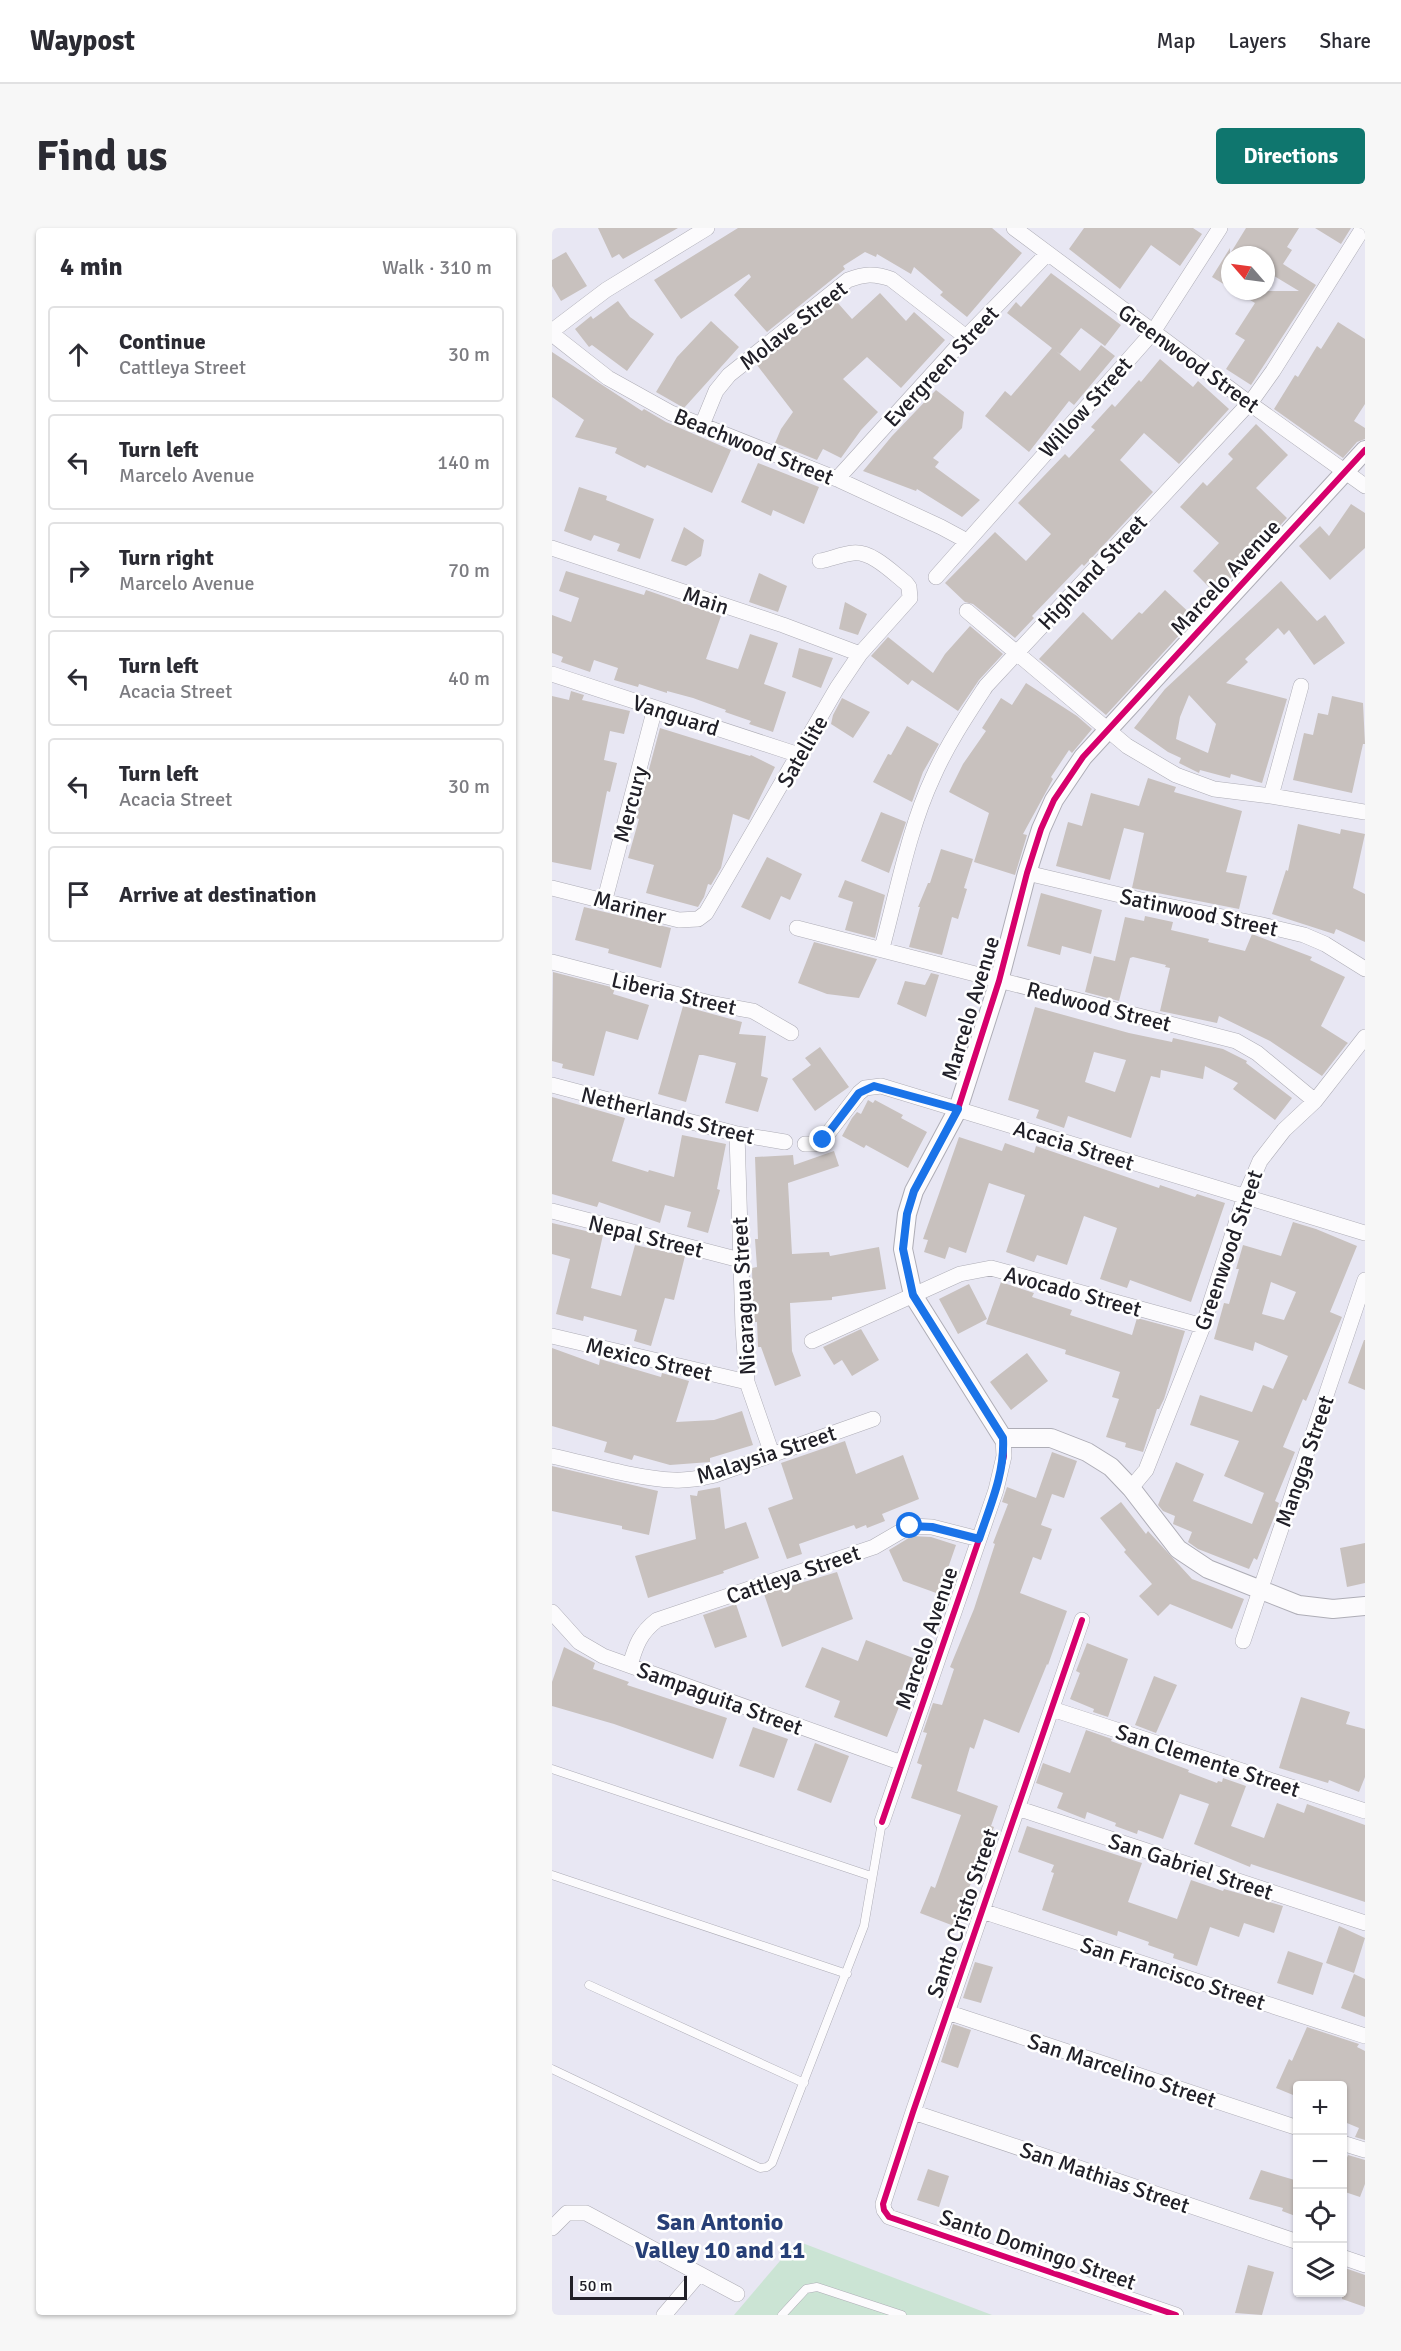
<!DOCTYPE html>
<meta charset="utf-8">
<style>
body{margin:0;font-family:Signika,sans-serif;background:#f7f7f7;color:#2b2b33}
.controls{position:absolute;right:18px;bottom:18px;display:grid;overflow:hidden;border-radius:6px;box-shadow:0 2px 4px #0004}
.controls button{width:54px;height:54px;display:grid;place-items:center;padding:0;border:0;border-bottom:2px solid #e1e1e2;background:#fff;color:#2b2b33;font:30px sans-serif}
.compass{position:absolute;left:669px;top:18px;width:54px;height:54px;border-radius:50%;background:#fff;box-shadow:0 2px 4px #0004;rotate:298deg}
.scale{position:absolute;left:18px;bottom:15px;width:117px;box-sizing:border-box;padding-left:6px;border:3px solid #212028;border-top:0;font-size:16px;line-height:21px;white-space:nowrap;color:#212028;-webkit-text-stroke:4px #fff;paint-order:stroke}
.stop{position:absolute;width:18px;height:18px;margin:-14px;border:4px solid #1a73e8;border-radius:50%;background:#fff}
.stop.end{background:#1a73e8;border-color:#fff;box-shadow:0 2px 6px #0008}
.list{margin:0;padding:0;list-style:none}
h2{display:flex;justify-content:space-between;align-items:center;height:78px;margin:0;padding:0 24px;font-size:26px}
h2 small{font-size:20px;font-weight:400;color:#7c7c81}
.list li{display:grid;grid-template-columns:39px 1fr auto;gap:18px;align-items:center;box-sizing:border-box;height:96px;margin:0 12px 12px;padding:0 12px;border:2px solid #e1e1e2;border-radius:6px}
.list b{display:block;font-size:22px;white-space:nowrap}
.list p{margin:0;font-size:20px;white-space:nowrap;color:#7c7c81}
.list em{font-size:20px;font-style:normal;color:#7c7c81}
.icon{flex:none;width:33px;height:33px;fill:none;stroke:currentColor;stroke-width:2;stroke-linecap:round;stroke-linejoin:round}
.map{position:relative;flex:none;width:813px;height:2087px;overflow:hidden;border-radius:6px}
header{display:flex;align-items:center;gap:36px;box-sizing:border-box;height:84px;padding:0 30px;background:#fff;border-bottom:2px solid #e1e1e2}
header strong{font-size:28px}
nav{display:flex;gap:33px;margin-inline-start:auto;font-size:21px}
.intro{display:flex;align-items:center;justify-content:space-between;box-sizing:border-box;height:144px;padding:0 36px}
h1{margin:0;font-size:42px}
.button{padding:15px 27px;border-radius:6px;background:#0f766e;color:#fff;font-size:21px;font-weight:700}
main{display:flex;gap:36px;padding:0 36px}
aside{flex:1;background:#fff;border-radius:6px;box-shadow:0 2px 4px #0004}
.map>svg:first-child{display:block}
.green{fill:#cbe4d4}
.building{fill:#c8c1be;fill-rule:evenodd}
.lines{fill:none;stroke-linecap:round;stroke-linejoin:round}
.service-casing{stroke:#aeadb6;stroke-width:9}
.minor-casing{stroke:#aeadb6;stroke-width:16}
.tertiary-casing{stroke:#aeadb6;stroke-width:20}
.service{stroke:#fcfbfd;stroke-width:8}
.minor{stroke:#fcfbfd;stroke-width:15}
.tertiary{stroke:#fcfbfd;stroke-width:18}
.cycleway-casing{stroke:#fff;stroke-width:10}
.cycleway{stroke:#d6006c;stroke-width:6}
.route{stroke:#1a73e8;stroke-width:8}
.labels{text-anchor:middle;stroke-width:5;stroke-linejoin:round;paint-order:stroke}
.street-label{font-size:22px;fill:#212028;stroke:#fff}
.neighbourhood-label{font-size:24px;font-weight:bold;fill:#273f76;stroke:#fff}
</style>
<header>
<strong>Waypost</strong>
<nav><a>Map</a><a>Layers</a><a>Share</a></nav>
</header>
<div class="intro"><h1>Find us</h1><a class="button">Directions</a></div>
<main>
<aside>
<h2>4 min<small>Walk · 310 m</small></h2>
<ul class="list">
<li><svg class="icon" aria-label="ahead" viewBox="0 0 24 24"><path d="M12 20V5M6 11l6-6 6 6"/></svg><div><b>Continue</b><p>Cattleya Street</p></div><em>30 m</em></li>
<li><svg class="icon" aria-label="left" viewBox="0 0 24 24"><path d="M17 20v-9H6M10 6l-5 5 5 5"/></svg><div><b>Turn left</b><p>Marcelo Avenue</p></div><em>140 m</em></li>
<li><svg class="icon" aria-label="right" viewBox="0 0 24 24"><path d="M7 20v-9h11M14 6l5 5-5 5"/></svg><div><b>Turn right</b><p>Marcelo Avenue</p></div><em>70 m</em></li>
<li><svg class="icon" aria-label="left" viewBox="0 0 24 24"><path d="M17 20v-9H6M10 6l-5 5 5 5"/></svg><div><b>Turn left</b><p>Acacia Street</p></div><em>40 m</em></li>
<li><svg class="icon" aria-label="left" viewBox="0 0 24 24"><path d="M17 20v-9H6M10 6l-5 5 5 5"/></svg><div><b>Turn left</b><p>Acacia Street</p></div><em>30 m</em></li>
<li><svg class="icon" aria-label="arrive" viewBox="0 0 24 24"><path d="M6 21V4h12l-3 4 3 4H6"/></svg><div><b>Arrive at destination</b></div></li>
</ul>
</aside>
<div class="map">
<svg width="813" height="2087" viewBox="0 0 813 2087">
<rect width="100%" height="100%" fill="#e8e7f3"/>
<path class="green" d="M245,2013L440,2087H182Z"/>
<path class="building" d="M46,0H126L71,31L67,26L60,30Z
M186,0H440L470,25L415,89L388,67L391,64L362,39L359,46L325,26L324,29L313,24L291,38L293,41L215,104L182,67L199,49L197,46L129,91L102,52Z
M532,0H641L650,6L628,38L599,17L568,61L517,21Z
M694,0H747L735,19L740,22L731,36L764,57L699,157L674,141L693,112L683,106L703,75L683,63H747L714,43V27H678V60L660,49L678,20V26Z
M763,0H799L789,16Z
M14,24L35,58L9,73L0,58V32Z
M499,45L569,97L553,118L529,100L508,126L504,123L528,143L549,117L563,128L522,177L517,173L477,224L433,188L453,163L459,168L500,120L455,85L464,74L469,79Z
M328,65L354,93L362,84L393,112L349,160L315,129L291,151L326,184L309,202L289,230L271,221L265,232L223,215L229,201L241,184L205,137L285,74L300,91Z
M66,73L78,89L102,106L75,143L40,117L37,119L23,101L39,88L41,91Z
M159,93L187,119L132,180L104,164L125,129Z
M786,94L813,111V176L802,193L813,200V211L805,214L791,230L722,181L743,147L746,149L765,118L769,121Z
M0,124L90,183L92,181L114,194L179,222L160,265L95,237L93,240L63,225L65,220L23,209L32,192L0,169Z
M608,131L641,159L646,153L677,181L627,236L592,205L568,232L601,264L532,338L530,336L480,388L482,390L463,410L421,376L413,374L393,355L443,304L474,333L499,306L466,275L513,226L517,230L543,202L539,199L560,176L563,179L587,152L589,154Z
M384,162L412,184L410,200L381,230L387,234L383,239L428,272L410,289L365,261L364,263L311,243L340,208Z
M704,196L736,227L704,260L735,290L664,366L641,343L667,315L628,279L651,254L655,258L681,231L676,226Z
M206,235L267,259L252,296L221,282L219,288L189,274Z
M27,259L55,268L54,272L102,291L88,331L65,323L68,316L42,307L39,313L12,303Z
M799,276L813,285V320L778,352L747,318L768,298L777,308Z
M132,299L152,312L149,328L134,338L119,333Z
M14,343L92,367L94,362L169,388L154,431L186,441L198,406L226,415L212,456L234,464L221,504L197,496L199,493L173,484L174,482L141,470L115,463V465L87,456L86,459L62,452L66,440L42,432L38,444L9,434L11,429L0,425V387L19,394L27,370L7,363Z
M207,345L235,358L226,384L197,374Z
M729,353L765,393L773,387L793,415L762,437L737,402L732,407L726,400L693,431L696,434L674,455L735,471L710,555L679,546L678,550L648,542L647,545L627,535L629,530L616,524L582,500L613,461ZM637,467L664,496L656,525L624,511L628,489Z
M613,362L643,390L554,487L487,431L531,384L560,412L587,384L590,386Z
M293,374L315,386L306,407L287,401Z
M418,398L451,426L427,452L406,483L360,452L356,457L319,428L336,409L381,445L393,426Z
M247,420L281,430L269,460L240,449Z
M474,455L525,488L540,501L520,525L517,522L499,549L501,551L471,606L475,607L463,647L422,634L437,585L397,564L411,536L434,503L430,500L449,470L460,477Z
M19,463L32,467L30,472L78,483L72,506L58,503L52,532L65,535L58,564L55,563L39,642L0,634V468L17,472Z
M780,468L811,475L813,516H811L800,565L741,552L752,505L761,507L766,485L776,487Z
M290,470L318,484L301,510L279,496L281,487Z
M355,498L387,516L371,544L360,574L321,554L336,526L339,527Z
M108,500L198,528L199,527L223,539L197,592L181,586L169,640L159,657L156,656L152,669L146,679L94,665L102,637L76,630L87,591L84,590Z
M596,550L624,559L622,564L690,583L674,644L695,648L687,681L580,660L592,605L572,600L558,652L504,638L516,594L530,598L539,565L587,578Z
M329,584L354,594L337,645L309,633Z
M746,596L788,606L789,601L813,606L801,660L813,666V714L784,701L782,706L720,686L734,642L736,643Z
M389,621L421,631L412,660L415,661L406,691L400,689L390,727L357,719L368,679H366L376,655H378Z
M215,629L250,646L238,672L229,668L218,692L189,679Z
M293,652L333,667L323,710L293,702L301,674L286,669Z
M489,665L550,682L539,726L510,718L508,727L475,718Z
M32,679L119,700L109,740L56,725L57,721L23,712Z
M593,688L621,694L619,702L657,711L656,714L693,723L700,706L760,729L758,732L793,749L769,798L796,815L794,817L770,848L718,813L667,788L665,795L608,783L618,740L613,739L614,737L581,729L578,730L567,773L533,764L542,728L563,733L573,689L592,693Z
M262,714L325,731L307,770L275,766L246,755Z
M1,744L63,760L61,766L97,777L86,812L54,803L42,848L10,840L11,836L0,833Z
M379,745L387,747L374,789L345,776L353,753L373,757Z
M131,778L190,794L187,806L214,808L209,848L216,850L206,884L173,875L184,835L151,827H147L134,874L106,866Z
M483,779L577,805L620,814L621,810L671,821L695,833L694,835L740,870L723,892L681,861L686,855L653,838L651,851L609,842L608,850L599,848L579,910L516,888L512,900L484,890L487,882L456,872ZM542,824L574,832L563,864L533,854Z
M268,819L297,859L263,883L240,851L259,837L253,830Z
M0,869L73,890L60,933L96,944L97,942L122,949L130,907L174,916L165,961L168,962L156,1005L135,999L139,984L113,977L108,995L47,974L45,979L0,966Z
M316,872L321,875L323,872L351,887L349,890L375,904L356,940L314,917L312,920L290,908L300,890L305,884L309,886Z
M407,909L450,923L453,915L482,925L484,918L607,960L608,957L643,969L645,966L673,975L639,1074L578,1052L575,1060L548,1051L565,1000L532,988L515,1037L485,1027L482,1034L454,1024L473,967L437,955L414,1025L397,1019L393,1031L372,1024L376,1012L371,1011Z
M282,923L287,938L236,955L240,1026L277,1024L278,1028L327,1019L334,1061L280,1069V1072L238,1075L240,1123L249,1148L223,1158L209,1119H206L205,1094H201L200,1040L205,1039L203,1011H206L203,929L241,927L242,937Z
M741,994L764,1001L805,1018L778,1084L790,1089L754,1173L751,1171L731,1219L743,1224L723,1273L727,1275L723,1287L705,1332L702,1330L697,1341L646,1321L636,1314L640,1304L621,1296L623,1288L611,1283L606,1277L624,1234L652,1246L641,1273L700,1296L712,1265L672,1248L687,1213L638,1197L648,1167L700,1184L711,1157L721,1161L736,1128L703,1114L701,1123L662,1111L672,1075L677,1076L687,1041H684L691,1017L729,1028ZM719,1054L744,1064L732,1092L710,1086Z
M0,995L51,1007L39,1060L69,1068L83,1017L133,1028L122,1072L113,1070L99,1118L82,1113L85,1102L32,1088L31,1093L4,1086L18,1031L0,1026Z
M449,1054L482,1065L480,1069L520,1082L518,1087L580,1107L585,1090L633,1103L612,1171L607,1181H605L591,1224L573,1219L574,1215L554,1209L567,1171L560,1169L568,1144L513,1126L514,1122L434,1096Z
M417,1056L435,1091L406,1106L387,1071Z
M309,1101L327,1132L300,1148L290,1132L282,1137L271,1119Z
M812,1112H813V1162L796,1155Z
M0,1120L47,1137L48,1131L109,1149L110,1145L137,1153L124,1194L162,1192L190,1183L201,1217L158,1230V1234L118,1237L82,1227L80,1232L52,1224L55,1214L0,1198Z
M475,1125L496,1153L459,1182L438,1154Z
M293,1213L304,1246L351,1227L367,1271L330,1286L333,1293L315,1300L314,1297L304,1301L302,1297L247,1316L250,1326L235,1331L216,1280L241,1271L229,1235Z
M500,1224L525,1233L512,1270L500,1266L489,1297L500,1301L489,1332L481,1329L468,1365L515,1383L496,1437L495,1436L467,1505L432,1491L422,1521L418,1519L405,1563L446,1578L439,1598L442,1599L423,1651L421,1650L402,1698L368,1685L379,1658L383,1660L409,1587L359,1570L370,1537L365,1535L375,1505L371,1504L381,1475L390,1477L402,1441L398,1439L422,1381L443,1316L441,1315L456,1276L450,1274L455,1259L484,1270Z
M0,1238L106,1263L97,1307L70,1301V1298L0,1283Z
M168,1259L173,1301L194,1294L207,1330L171,1343L172,1345L96,1370L83,1328L144,1311L138,1267L145,1268L146,1263Z
M569,1274L594,1306L596,1303L640,1351L692,1371L680,1401L618,1376L606,1388L587,1368L600,1356L572,1324L574,1322L548,1290Z
M360,1308L379,1309L404,1317L387,1366L351,1353L337,1322Z
M813,1315V1355L795,1359L788,1320Z
M285,1344L301,1391L230,1419L212,1366Z
M184,1376L195,1409L163,1420L151,1387Z
M314,1412L361,1430L344,1478L347,1479L335,1509L282,1489L288,1473L253,1459L270,1419L306,1433Z
M535,1415L576,1431L556,1489L541,1484L542,1481L518,1471L528,1445L524,1443Z
M12,1419L43,1435L41,1441L77,1454L75,1457L175,1490L161,1531L62,1496L0,1478V1454Z
M602,1448L625,1457L604,1505L583,1497Z
M749,1469L798,1484L794,1496L813,1501V1549L807,1564L777,1552L776,1555L727,1540Z
M201,1499L236,1511L222,1550L187,1538Z
M534,1502L560,1511L559,1513L637,1542L636,1544L665,1555L666,1553L670,1554L671,1550L694,1558L679,1598L712,1610L725,1575L752,1585L755,1576L813,1597V1674L699,1636L698,1639L642,1616L657,1576L628,1566L611,1611L586,1602L585,1606L563,1598L564,1595L535,1584L533,1591L505,1580L511,1565L484,1555L491,1535L518,1545Z
M263,1515L297,1528L279,1575L245,1562Z
M475,1598L590,1635L576,1674L625,1691L639,1652L671,1663L672,1661L731,1678L722,1705L692,1695L687,1709L658,1699L645,1738L621,1730L622,1726L596,1717L597,1714L566,1703L565,1708L490,1682L502,1645L499,1644L502,1637L466,1624Z
M787,1698L813,1710L802,1745L774,1735Z
M736,1723L771,1735L761,1767L725,1755Z
M423,1734L441,1739L429,1775L411,1770Z
M802,1746L813,1751V1789L789,1780Z
M401,1796L419,1802L406,1840L389,1834Z
M755,1799L804,1815L807,1816L805,1819L813,1823V1912L803,1909L807,1900L790,1893V1857H746V1869L724,1860L737,1831L740,1833Z
M796,1927L813,1932V1956L808,1969L790,1963V1943Z
M376,1941L397,1948L387,1979L365,1972Z
M709,1942L746,1953V1989L730,1983L731,1980L697,1971Z
M696,2037L722,2044L710,2087L683,2085Z
M790,2039L813,2047V2079L790,2071Z"/>
<g class="lines">
<g class="service-casing">
<path id="service" d="M0,1541L319,1648
M0,1647L295,1746
M37,1757L252,1855
M0,1841L208,1940L215,1939L220,1935L312,1698L330,1594
M230,2087L254,2061L265,2059L350,2087"/>
</g>
<g class="minor-casing">
<path id="minor" d="M462,0L697,175L813,258
M0,103L54,62L155,0
M0,106L56,150L119,185L285,251L389,299L415,313
M150,197L164,163L177,147L296,52C312,46 322,45 339,51L414,109
M285,251L414,109L495,26
M0,320L231,397L308,426
M384,349L601,104L668,0
M415,383L575,518L624,547L662,561L719,568L813,584
M0,446L247,527
M719,568L749,458
M475,645L606,676L706,696L752,707L773,716L813,741
M0,660L127,692L146,691L154,685L285,460L308,426L358,370L357,359L354,355C340,344 320,323 301,325C290,326 279,331 268,333
M53,671L103,480
M245,700L684,813L705,825L763,873
M330,720C345,665 357,600 381,549C395,517 415,487 434,458L701,171L721,143L811,0
M0,734L158,775L201,783L239,805
M0,857L185,906L233,914
M185,906L191,1100L195,1154L220,1226
M253,916H262L271,912L307,865L313,860L329,858L813,1005
M0,983L188,1032
M0,1108L195,1154
M260,1113L408,1046L439,1040L651,1098
M0,1228C37,1236 85,1251 121,1252C136,1253 149,1250 163,1247L321,1191
M579,1260L594,1242L651,1098L693,968L708,933L732,902L763,873L813,809
M0,1384L27,1414L51,1428L350,1535
M530,1392L361,1884L331,1976L332,1982L337,1989L624,2087
M691,1413L813,1052
M78,1437C84,1417 88,1405 105,1392L322,1319L358,1298L380,1299L427,1311
M500,1481L813,1583
M465,1580L813,1695
M330,1594L444,1262L452,1228L451,1210
M430,1683L813,1808
M395,1784L746,1900
M361,1884L746,2014
M790,1915L813,1922
M0,2000L15,1985H34L185,2066
M790,2029L813,2037
M112,2087L147,2046"/>
</g>
<g class="tertiary-casing">
<path id="tertiary" d="M813,222L531,529L502,572L489,601L475,645L447,753L406,881L362,963L355,986L351,1021L361,1067L451,1210H499L535,1224L559,1239L579,1260L626,1321L656,1341L747,1377L781,1381L813,1378"/>
</g>
<use href="#service" class="service"/>
<use href="#minor" class="minor"/>
<use href="#tertiary" class="tertiary"/>
<g class="cycleway-casing">
<path id="cycleway" d="M530,1392L361,1884L331,1976L332,1982L337,1989L624,2087
M330,1594L444,1262L452,1228L451,1210L361,1067L351,1021L355,986L362,963L406,881L447,753L475,645L489,601L502,572L531,529L813,222"/>
</g>
<use href="#cycleway" class="cycleway"/>
</g>
<g class="lines">
<path class="route" d="M271,912L307,865L322,858L406,881L362,963L355,986L351,1021L361,1067L451,1210C453,1245 438,1278 427,1311L380,1299L358,1298"/>
</g>
<g class="labels">
<g class="street-label">
<text transform="translate(241 97) rotate(-38)" y="8">Molave Street</text>
<text transform="translate(637 130) rotate(36)" y="8">Greenwood Street</text>
<text transform="translate(389 138) rotate(-47)" y="8">Evergreen Street</text>
<text transform="translate(533 179) rotate(-48)" y="8">Willow Street</text>
<text transform="translate(202 218) rotate(22)" y="8">Beachwood Street</text>
<text transform="translate(540 344) rotate(-47)" y="8">Highland Street</text>
<text transform="translate(673 349) rotate(-47)" y="8">Marcelo Avenue</text>
<text transform="translate(154 372) rotate(18)" y="8">Main</text>
<text transform="translate(124 487) rotate(18)" y="8">Vanguard</text>
<text transform="translate(250 523) rotate(-60)" y="8">Satellite</text>
<text transform="translate(78 576) rotate(-75)" y="8">Mercury</text>
<text transform="translate(78 679) rotate(15)" y="8">Mariner</text>
<text transform="translate(647 684) rotate(12)" y="8">Satinwood Street</text>
<text transform="translate(122 765) rotate(13)" y="8">Liberia Street</text>
<text transform="translate(547 778) rotate(14)" y="8">Redwood Street</text>
<text transform="translate(418 780) rotate(-73)" y="8">Marcelo Avenue</text>
<text transform="translate(116 887) rotate(14)" y="8">Netherlands Street</text>
<text transform="translate(522 917) rotate(17)" y="8">Acacia Street</text>
<text transform="translate(94 1008) rotate(14)" y="8">Nepal Street</text>
<text transform="translate(676 1022) rotate(-71)" y="8">Greenwood Street</text>
<text transform="translate(521 1063) rotate(15)" y="8">Avocado Street</text>
<text transform="translate(191 1068) rotate(-93)" y="8">Nicaragua Street</text>
<text transform="translate(97 1131) rotate(13)" y="8">Mexico Street</text>
<text transform="translate(214 1226) rotate(-18)" y="8">Malaysia Street</text>
<text transform="translate(752 1233) rotate(-71)" y="8">Mangga Street</text>
<text transform="translate(241 1346) rotate(-19)" y="8">Cattleya Street</text>
<text transform="translate(374 1410) rotate(-71)" y="8">Marcelo Avenue</text>
<text transform="translate(168 1470) rotate(20)" y="8">Sampaguita Street</text>
<text transform="translate(656 1532) rotate(18)" y="8">San Clemente Street</text>
<text transform="translate(639 1638) rotate(18)" y="8">San Gabriel Street</text>
<text transform="translate(410 1685) rotate(-71)" y="8">Santo Cristo Street</text>
<text transform="translate(621 1745) rotate(18)" y="8">San Francisco Street</text>
<text transform="translate(570 1842) rotate(18)" y="8">San Marcelino Street</text>
<text transform="translate(553 1949) rotate(19)" y="8">San Mathias Street</text>
<text transform="translate(486 2021) rotate(19)" y="8">Santo Domingo Street</text>
</g>
<g class="neighbourhood-label">
<text x="168" y="2002">San Antonio<tspan x="168" dy="28">Valley 10 and 11</tspan></text>
</g>
</g>
</svg>
<div class="controls">
<button>+</button>
<button>−</button>
<button><svg class="icon" aria-label="locate" viewBox="0 0 24 24"><circle cx="12" cy="12" r="6"/><path d="M12 2v4M12 18v4M2 12h4M18 12h4"/></svg></button>
<button><svg class="icon" aria-label="layers" viewBox="0 0 24 24"><path d="M12 4l9 5-9 5-9-5zM3 14l9 5 9-5"/></svg></button>
</div>
<svg class="compass" viewBox="-18 -18 36 36"><path d="M0-13l5 13h-10z" fill="#e53935"/><path d="M0 13l5-13h-10z" fill="#7c7c81"/></svg>
<div class="scale">50 m</div>
<div class="stop" style="left:358px;top:1298px"></div>
<div class="stop end" style="left:271px;top:912px"></div>
</div>
</main>
